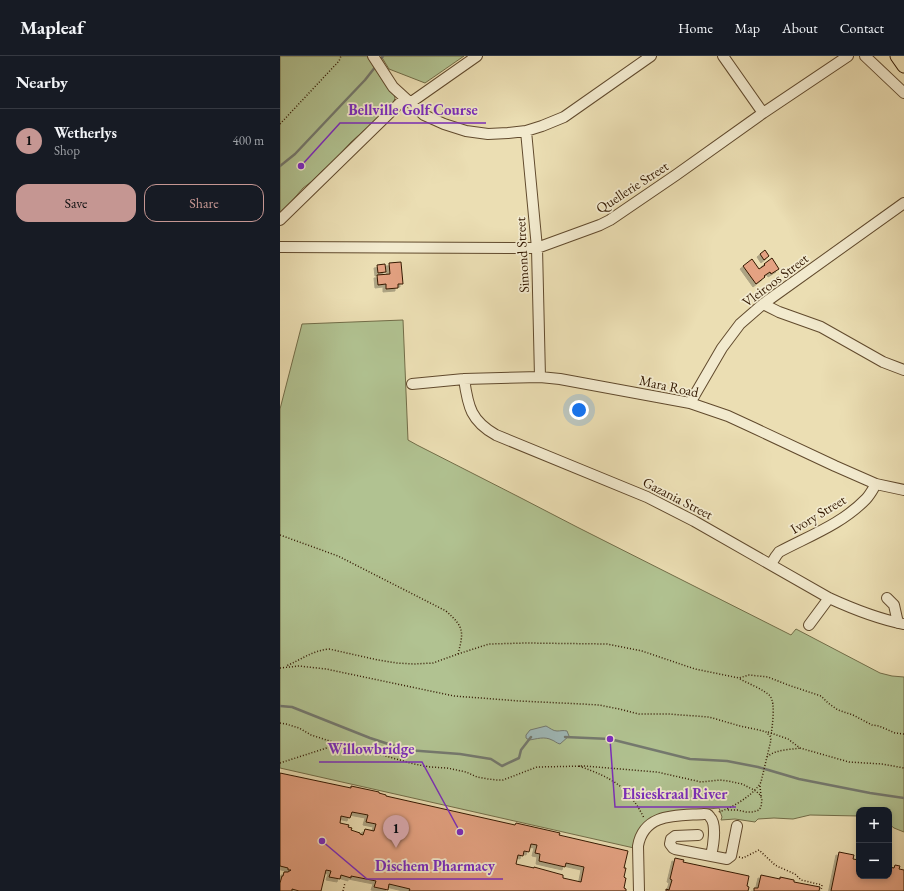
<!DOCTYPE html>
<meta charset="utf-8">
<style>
body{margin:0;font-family:"EB Garamond",serif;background:#20242c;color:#f1f3f6}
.controls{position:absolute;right:12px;bottom:12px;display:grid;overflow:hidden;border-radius:8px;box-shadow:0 2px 6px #0003}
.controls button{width:36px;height:36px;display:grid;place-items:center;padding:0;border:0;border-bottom:1px solid #363941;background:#171b24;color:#f1f3f6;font:20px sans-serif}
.you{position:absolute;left:299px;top:354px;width:14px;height:14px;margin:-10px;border:3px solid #fff;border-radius:50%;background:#1a73e8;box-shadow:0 0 0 6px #1a73e833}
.badge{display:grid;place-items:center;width:26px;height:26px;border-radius:50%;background:#c59692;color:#111;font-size:13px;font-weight:700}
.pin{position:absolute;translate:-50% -33px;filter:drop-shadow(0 1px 2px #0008)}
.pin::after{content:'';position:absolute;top:21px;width:14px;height:12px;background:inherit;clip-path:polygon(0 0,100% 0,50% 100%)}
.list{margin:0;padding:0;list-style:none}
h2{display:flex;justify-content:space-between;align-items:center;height:52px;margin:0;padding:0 16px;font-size:17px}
h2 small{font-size:13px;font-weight:400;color:#9ea1a6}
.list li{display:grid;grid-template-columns:26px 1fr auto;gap:12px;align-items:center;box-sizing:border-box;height:64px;padding:0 16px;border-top:1px solid #363941}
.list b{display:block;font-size:15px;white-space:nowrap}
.list p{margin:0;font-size:13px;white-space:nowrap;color:#9ea1a6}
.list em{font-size:13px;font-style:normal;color:#9ea1a6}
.actions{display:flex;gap:8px;padding:12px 16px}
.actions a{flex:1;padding:9px 0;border:1px solid #c59692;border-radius:12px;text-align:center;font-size:14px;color:#c59692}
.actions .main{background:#c59692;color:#111}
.map{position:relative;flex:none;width:624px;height:835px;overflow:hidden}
header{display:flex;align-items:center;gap:24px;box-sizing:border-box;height:56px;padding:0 20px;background:#171b24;border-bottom:1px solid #363941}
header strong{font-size:19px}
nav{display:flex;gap:22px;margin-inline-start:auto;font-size:14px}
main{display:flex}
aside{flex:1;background:#171b24}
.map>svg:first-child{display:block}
.green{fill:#b1c291;stroke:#726d48}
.water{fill:#9fb9b9;stroke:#74796f}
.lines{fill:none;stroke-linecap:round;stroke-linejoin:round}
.stream{stroke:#74796f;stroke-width:2.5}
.building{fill:#e4a282;stroke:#331800;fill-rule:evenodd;filter:url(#shadow)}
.minor-casing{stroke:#614a2d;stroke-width:12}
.major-casing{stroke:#331800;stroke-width:15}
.path{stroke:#331800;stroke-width:1.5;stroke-dasharray:1 2;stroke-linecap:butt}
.minor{stroke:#f2eace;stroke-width:10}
.major{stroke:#ebdeb3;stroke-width:13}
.labels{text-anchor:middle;stroke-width:3.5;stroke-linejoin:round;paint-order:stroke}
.street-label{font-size:14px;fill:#331800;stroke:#f2eace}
.leader{fill:none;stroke:#7b2cbf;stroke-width:1.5}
.callout-dot{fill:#7b2cbf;stroke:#f2eace;stroke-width:1.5}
.callout-label{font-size:15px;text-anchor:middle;font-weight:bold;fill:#7b2cbf;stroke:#f2eace;stroke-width:3.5;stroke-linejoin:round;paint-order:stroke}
</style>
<header>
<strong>Mapleaf</strong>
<nav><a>Home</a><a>Map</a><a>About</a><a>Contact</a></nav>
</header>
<main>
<aside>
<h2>Nearby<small></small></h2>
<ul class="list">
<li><span class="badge">1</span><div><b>Wetherlys</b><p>Shop</p></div><em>400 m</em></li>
</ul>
<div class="actions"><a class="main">Save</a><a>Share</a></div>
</aside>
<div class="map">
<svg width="624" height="835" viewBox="0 0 624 835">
<defs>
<filter id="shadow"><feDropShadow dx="-3" dy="3" stdDeviation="0" flood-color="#0004"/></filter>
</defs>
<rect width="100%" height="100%" fill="#ebdeb3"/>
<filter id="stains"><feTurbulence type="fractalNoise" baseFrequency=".005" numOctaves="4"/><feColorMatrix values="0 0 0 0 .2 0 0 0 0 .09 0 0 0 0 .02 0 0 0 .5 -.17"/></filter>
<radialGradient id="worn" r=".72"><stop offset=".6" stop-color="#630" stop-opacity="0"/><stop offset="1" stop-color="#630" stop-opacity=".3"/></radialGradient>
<path class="green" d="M0,0H88L91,6L100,20L113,35L115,42L113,48L103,58L71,86L48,111L43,114L31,126L23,132L0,159Z
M101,0H184L145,27L109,13Z
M123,264L128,384L137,389L241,442L297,471L511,579L516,573L600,617L612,620L624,621V776L614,772L609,768V754H579V760L530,759L513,763L494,762L478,763L475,766L455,763L441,764L442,761L439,752L384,757L373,761L365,767L354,792L0,712V353L22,268Z"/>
<path class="water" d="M266,670C270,672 273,675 277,675C281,675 283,674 287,675L289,680L280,688C276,687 275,685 272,684C264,680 257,683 249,684L246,682V679L250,674Z"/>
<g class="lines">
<path class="stream" d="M99,6L103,0
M0,110L15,98L65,45L85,24L96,10
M0,650L12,651L90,682L127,694L180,698L211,703L222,710L239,702L241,694L251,681
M285,681L330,683L410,703L447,705L478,711L519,723L590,737L624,742"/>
</g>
<path class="building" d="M485,194L489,200L484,204L480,198Z
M492,202L499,213L491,218L490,216L484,220L485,221L476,228L463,210L472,203L479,213L485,209L484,208Z
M121,206L123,228H118V232L106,233V228L98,229L97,219L110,218L109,207Z
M105,208L106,216L98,217L97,209Z
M0,717L71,732V730L99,736V737L106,739V740L235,769L236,767L280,777L279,779L348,795L344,812H346L344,821L345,822H346L344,832L346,833V835H129L130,833L109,828L108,834L94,831L96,825L71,820V822L61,819L60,823L49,821L51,815L46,814L41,835H19L12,833V835H0V827L2,820H3L4,816H8L11,814H8V812L0,810ZM72,756L88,759L86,766L96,768L94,775L85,773L83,779L80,778V777L71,774L72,772L68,771L69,769L60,767L61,760L70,762ZM251,788L257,789L255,797L260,798L259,805L285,811L286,807L304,811L301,826L283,822V819L254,811V812L236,808L238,799L243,800L244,795L249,796Z
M559,796L574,799L573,803L579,804V820H609V811L614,812L615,809L620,810L619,813L624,814V835H551Z
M395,802L404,804L403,806L469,820L467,830L469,831L468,835H386V833L389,834L392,824L390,823Z
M481,819L500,823V821L514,824V826L540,831L539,835H474V832H478Z"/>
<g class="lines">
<g class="minor-casing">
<path id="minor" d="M93,0L113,31L125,42L144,59L164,68L186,75L208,78L228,77L246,75L262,70L284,61L371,0
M443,0L483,57
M585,0L624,37
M130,47L197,0
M246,75L257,192L260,321
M0,164L125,42
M0,191L257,192L320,169L330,164L396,119L483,57L568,0
M483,248L499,256L541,271L603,306L624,314
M184,323C188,351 191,365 216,379L367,441L414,465L549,542C573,553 598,563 624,568
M132,328L184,323L260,321L280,323L410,347L448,360L474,372L555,410L596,428L624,434
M410,347L442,292L460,268L483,248L624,147
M491,508L496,500L499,496C529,480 562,468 586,443C590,439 593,433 596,428
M607,542L614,549L618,567
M529,569L549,542
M418,779L395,780L391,783L390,788L393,792L395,793L447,803L451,800L457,770
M359,835L358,790C364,756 398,760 424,758C427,758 428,758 430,761C437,768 433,791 431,800"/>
</g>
<g class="major-casing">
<path id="major" d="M617,0L624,10"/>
</g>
<path class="path" d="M0,68L59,5L61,0
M0,479L58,500L166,555C184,571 184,575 178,598L153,607L134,608L117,607L98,604L49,593C31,595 21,604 6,610
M178,598L209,588L246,587L327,588L362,595L415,613L459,622L469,619L488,621L508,629L541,640L548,647L558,654L573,659L592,669L599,670L615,677L624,678
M0,612L19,610L46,613L174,640L214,643L239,645L302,648L319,649L339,653L359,658H388L429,661L460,670L479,674L486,676L490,680L491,684L481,726C475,738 451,753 438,756
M460,623C467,627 485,634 490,640C496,647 492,671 491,680
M0,667L6,668L19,672L31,679L59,688L95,697L134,708L150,711L167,712L186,716L197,721L208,723L217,724H223L257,711L305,710L377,716L421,726L440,724L448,725L462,728L476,735L480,739L482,743L481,751L479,754L473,756H466L457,754H446
M488,676L508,683L520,692L569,706L602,708L624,712
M487,701C496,693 509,694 520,692
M0,707L59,688
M299,710C332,722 348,730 364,762
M480,730L481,740
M459,801L463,802L479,794L495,809L499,811L515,818L521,824L542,829L541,835
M63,835L65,827"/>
<use href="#minor" class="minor"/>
<use href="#major" class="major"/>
</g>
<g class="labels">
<g class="street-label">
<text transform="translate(352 131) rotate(-33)" y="5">Quellerie Street</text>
<text transform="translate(242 199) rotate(-93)" y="5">Simond Street</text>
<text transform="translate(495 224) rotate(-37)" y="5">Vleiroos Street</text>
<text transform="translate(389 330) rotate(12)" y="5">Mara Road</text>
<text transform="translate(398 442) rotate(27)" y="5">Gazania Street</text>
<text transform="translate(538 458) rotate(-31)" y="5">Ivory Street</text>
</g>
</g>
<path class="leader" d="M21 110L60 67H206M180 776L142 706H39M330 683L335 751H456M42 785L87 823H223"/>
<g class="callout-dot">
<circle cx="21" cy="110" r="4"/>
<circle cx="180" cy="776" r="4"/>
<circle cx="330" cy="683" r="4"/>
<circle cx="42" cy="785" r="4"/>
</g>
<g class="callout-label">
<text x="133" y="59">Bellville Golf Course</text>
<text x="91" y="698">Willowbridge</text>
<text x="395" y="743">Elsieskraal River</text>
<text x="155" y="815">Dischem Pharmacy</text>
</g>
<rect width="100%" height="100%" filter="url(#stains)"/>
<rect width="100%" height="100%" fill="url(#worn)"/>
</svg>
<div class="controls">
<button>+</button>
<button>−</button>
</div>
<div class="you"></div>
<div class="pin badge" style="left:116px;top:792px">1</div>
</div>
</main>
